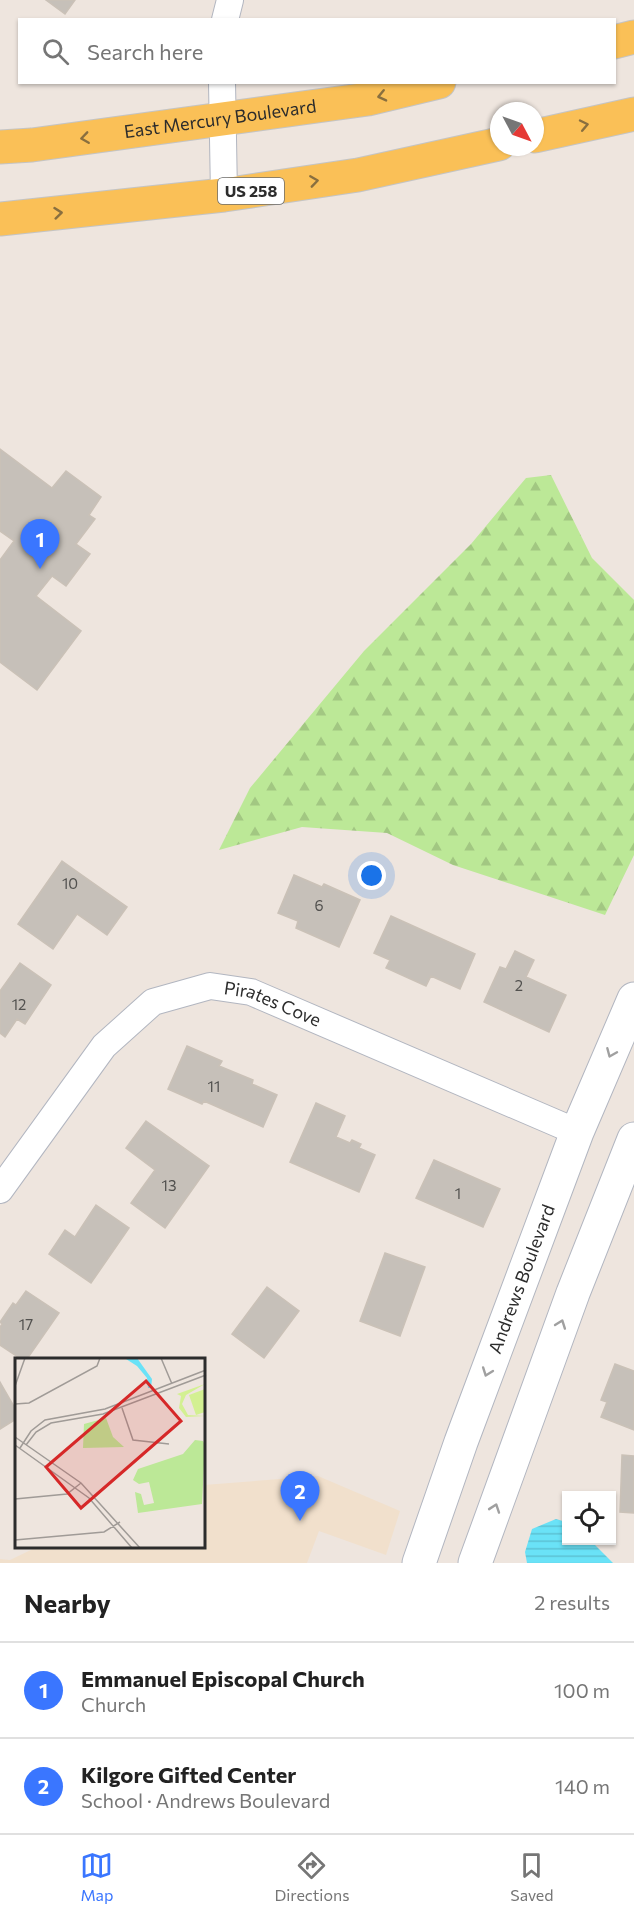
<!DOCTYPE html>
<meta charset="utf-8">
<style>
body{margin:0;font-family:Commissioner,sans-serif;background:#f2f2f2;color:#222}
.controls{position:absolute;right:18px;bottom:18px;display:grid;overflow:hidden;border-radius:0px;box-shadow:0 2px 4px #0004}
.controls button{width:54px;height:54px;display:grid;place-items:center;padding:0;border:0;border-bottom:2px solid #e0e0e0;background:#fff;color:#222;font:30px sans-serif}
.compass{position:absolute;left:490px;top:102px;width:54px;height:54px;border-radius:50%;background:#fff;box-shadow:0 2px 4px #0004;rotate:131deg}
.you{position:absolute;left:372px;top:876px;width:21px;height:21px;margin:-15px;border:4px solid #fff;border-radius:50%;background:#1a73e8;box-shadow:0 0 0 9px #1a73e833}
.badge{display:grid;place-items:center;width:39px;height:39px;border-radius:50%;background:#3a76ff;color:#fff;font-size:20px;font-weight:700}
.pin{position:absolute;translate:-50% -50px;filter:drop-shadow(0 2px 3px #0008)}
.pin::after{content:'';position:absolute;top:32px;width:21px;height:18px;background:inherit;clip-path:polygon(0 0,100% 0,50% 100%)}
.list{margin:0;padding:0;list-style:none}
h2{display:flex;justify-content:space-between;align-items:center;height:78px;margin:0;padding:0 24px;font-size:26px}
h2 small{font-size:20px;font-weight:400;color:#767676}
.list li{display:grid;grid-template-columns:39px 1fr auto;gap:18px;align-items:center;box-sizing:border-box;height:96px;padding:0 24px;border-top:2px solid #e0e0e0}
.list b{display:block;font-size:22px;white-space:nowrap}
.list p{margin:0;font-size:20px;white-space:nowrap;color:#767676}
.list em{font-size:20px;font-style:normal;color:#767676}
.icon{flex:none;width:33px;height:33px;fill:none;stroke:currentColor;stroke-width:2;stroke-linecap:round;stroke-linejoin:round}
.map{position:relative;flex:none;width:634px;height:1563px;overflow:hidden}
.search{position:absolute;background:#fff;box-shadow:0 2px 4px #0004;left:18px;right:18px;top:18px;height:66px;display:flex;align-items:center;gap:15px;box-sizing:border-box;padding:0 21px;border-radius:0px;color:#767676;font-size:22px}
.sheet{height:270px;background:#fff}
nav{display:flex;justify-content:space-around;align-items:center;box-sizing:border-box;height:84px;border-top:2px solid #e0e0e0;background:#fff;font-size:16px;color:#767676}
nav a{display:grid;justify-items:center;gap:3px}
nav .on{color:#3a76ff}
.map>svg:first-child{display:block}
.education{fill:#f1e0cc}
.forest{fill:url(#forest-firs)}
.water{fill:url(#water-rules)}
.building{fill:#c6c0b9;stroke:#cac1b7;stroke-width:1.5}
.lines{fill:none;stroke-linecap:round;stroke-linejoin:round}
.street-casing{stroke:#b2b6c0;stroke-width:28}
.secondary-casing{stroke:#b2b6c0;stroke-width:35}
.primary-casing{stroke:#c4c4c4;stroke-width:35}
.street{stroke:#fff;stroke-width:26}
.secondary{stroke:#fff;stroke-width:33}
.primary{stroke:#fac057;stroke-width:33}
.oneway{stroke:#896f3f}
.oneway2{stroke:#a0a0a0}
.labels{text-anchor:middle;stroke-width:4.5;stroke-linejoin:round;paint-order:stroke}
.number-label{font-size:15px;fill:#52514f}
.shield{fill:#fff;stroke:#6b6b6b;stroke-width:1.5}
.shield-label{font-size:16px;font-weight:bold;fill:#2c2c2c}
.street-label{font-size:18px;fill:#2c2c2c;stroke:#fff}
.inset-road{fill:none;stroke:#a09b97;stroke-width:1.5}
.view{fill:#d62828;fill-opacity:0.15;stroke:#d62828;stroke-width:3}
.inset-edge{fill:none;stroke:#2c2c2c;stroke-width:3}
</style>
<div class="map">
<svg width="634" height="1563" viewBox="0 0 634 1563">
<defs>
<pattern id="forest-firs" width="22" height="20" patternUnits="userSpaceOnUse" patternTransform="scale(1.5)"><rect width="22" height="20" fill="#bce897"/><path d="M5 1l3.5 6h-7zM16 11l3.5 6h-7z" fill="#a2c782"/></pattern>
<pattern id="water-rules" width="6" height="5" patternUnits="userSpaceOnUse" patternTransform="scale(1.5)"><rect width="6" height="5" fill="#6ae2f7"/><path d="M0 2.5h6" fill="none" stroke="#5cc2d4"/></pattern>
</defs>
<rect width="100%" height="100%" fill="#eee5de"/>
<path class="education" d="M318,1476L400,1511L386,1555L319,1531L307,1563H0V1559L10,1560L37,1547L204,1546V1485Z"/>
<path class="forest" d="M551,475L592,558L634,600V855L605,915L453,865L387,833L302,827L219,850L250,788L364,651L471,544L526,478Z"/>
<path class="water" d="M556,1519L566,1522V1540L591,1541L613,1563H527L525,1552L532,1529Z"/>
<path class="building" d="M46,0H75L65,14Z
M0,449L52,488L66,471L101,497L89,515L95,519L76,544L90,554L66,586L52,576L36,596L81,631L37,690L0,662V560L14,541L0,531Z
M62,861L127,907L107,935L77,914L53,949L18,924Z
M294,875L322,887L324,884L360,900L339,947L296,928L298,921L278,913Z
M391,916L475,954L460,989L431,976L426,986L386,968L390,960L374,953Z
M515,951L534,960L526,977L566,995L549,1032L484,1002L500,967L506,969Z
M20,963L51,985L25,1024L17,1019L5,1037L0,1033V991Z
M187,1046L222,1061L219,1066L253,1080L252,1084L277,1095L263,1127L204,1101L202,1104L168,1089Z
M316,1103L345,1116L336,1137L350,1143L352,1140L361,1144L359,1148L375,1155L359,1192L290,1162Z
M146,1121L209,1166L165,1228L131,1203L155,1170L126,1148Z
M434,1160L500,1189L483,1227L416,1198Z
M96,1205L129,1228L91,1283L49,1254L65,1230L75,1237Z
M385,1253L425,1267L400,1336L360,1321Z
M267,1287L299,1311L264,1358L232,1334Z
M26,1291L59,1313L27,1359H21L0,1345V1327L2,1324L0,1322L13,1303L16,1305Z
M615,1364L634,1371V1430L601,1417L607,1402L601,1400Z
M0,1382L16,1410V1419L0,1429Z
M622,1455L634,1456V1513L620,1512Z"/>
<g class="lines">
<g class="street-casing">
<g id="street">
<path d="M225,20L230,0"/>
<path d="M222,82L224,195"/>
<path id="s1" d="M0,1190L104,1046L153,1002L210,986L251,992L577,1132"/>
</g>
</g>
<g class="secondary-casing">
<g id="secondary">
<path id="s2" d="M419,1563L461,1442L577,1132L634,999"/>
<path d="M475,1563L573,1293L634,1139"/>
</g>
</g>
<g class="primary-casing">
<g id="primary">
<path d="M614,42L634,37"/>
<path d="M535,136L634,114"/>
<path id="s3" d="M0,147L32,145L368,99L439,82"/>
<path d="M0,219L224,195L358,175L499,144"/>
</g>
</g>
<use href="#street" class="street"/>
<use href="#secondary" class="secondary"/>
<use href="#primary" class="primary"/>
</g>
<defs><path id="oneway-chevron" d="M-2-3.5L2.5 0L-2 3.5" fill="none" stroke-width="1.6" stroke-linecap="round" stroke-linejoin="round" transform="scale(1.5)"/></defs>
<g class="oneway">
<use href="#oneway-chevron" transform="translate(382 96) rotate(167)"/>
<use href="#oneway-chevron" transform="translate(584 125) rotate(-12)"/>
<use href="#oneway-chevron" transform="translate(85 138) rotate(172)"/>
<use href="#oneway-chevron" transform="translate(314 181) rotate(-8)"/>
<use href="#oneway-chevron" transform="translate(58 213) rotate(-6)"/>
</g>
<g class="oneway2">
<use href="#oneway-chevron" transform="translate(611 1053) rotate(113)"/>
<use href="#oneway-chevron" transform="translate(561 1324) rotate(-70)"/>
<use href="#oneway-chevron" transform="translate(487 1372) rotate(110)"/>
<use href="#oneway-chevron" transform="translate(495 1508) rotate(-71)"/>
</g>
<g class="labels">
<g class="number-label">
<text x="70" y="889">10</text>
<text x="319" y="911">6</text>
<text x="519" y="991">2</text>
<text x="19" y="1010">12</text>
<text x="214" y="1092">11</text>
<text x="169" y="1191">13</text>
<text x="458" y="1199">1</text>
<text x="26" y="1330">17</text>
</g>
<rect class="shield" x="218" y="178" width="66" height="26" rx="4.5"/>
<g class="shield-label">
<text x="251" y="197">US 258</text>
</g>
<g class="street-label">
<text dy="6" stroke="none"><textPath href="#s3" startOffset="222">East Mercury Boulevard</textPath></text>
<text dy="6" stroke="none"><textPath href="#s1" startOffset="368">Pirates Cove</textPath></text>
<text dy="6" stroke="none"><textPath href="#s2" startOffset="302">Andrews Boulevard</textPath></text>
</g>
</g>
<g transform="translate(15 1358)">
<rect width="190" height="190" fill="#eee5de"/>
<path d="M91,60L98,79L109,89L68,90L69,66ZM180,82L188,83L190,87L187,146L123,155L120,134L126,136L129,147L139,145L134,124L124,126L118,122L123,111L168,96Z" fill="#bce897"/>
<path d="M190,26L171,37L167,46L173,57L190,58L171,59L164,50L166,38L162,36ZM190,31V54L181,57L174,37Z" fill="#d3f092"/>
<path d="M122,0L137,21L136,30H133L132,20L122,8L111,1Z" fill="#6ae2f7"/>
<path class="inset-road" d="M146,0L157,26M0,28L10,0M0,46L14,45L82,8L85,0M107,50L118,82L154,86M0,79L66,125L125,190M0,87L74,140L117,190M11,87L21,74L36,65L88,56L191,17M5,90L16,73L30,62L90,51L191,12M0,141L52,136L66,125M0,182L89,174L105,164"/>
<path class="view" d="M131,23L166,63L66,150L31,109Z"/>
<rect width="190" height="190" class="inset-edge"/>
</g>
</svg>
<div class="controls">
<button><svg class="icon" aria-label="locate" viewBox="0 0 24 24"><circle cx="12" cy="12" r="6"/><path d="M12 2v4M12 18v4M2 12h4M18 12h4"/></svg></button>
</div>
<svg class="compass" viewBox="-18 -18 36 36"><path d="M0-13l5 13h-10z" fill="#e53935"/><path d="M0 13l5-13h-10z" fill="#767676"/></svg>
<div class="you"></div>
<div class="pin badge" style="left:40px;top:569px">1</div>
<div class="pin badge" style="left:300px;top:1521px">2</div>
<div class="search"><svg class="icon" aria-label="search" viewBox="0 0 24 24"><circle cx="10" cy="10" r="6"/><path d="M15 15l6 6"/></svg>Search here</div>
</div>
<section class="sheet">
<h2>Nearby<small>2 results</small></h2>
<ul class="list">
<li><span class="badge">1</span><div><b>Emmanuel Episcopal Church</b><p>Church</p></div><em>100 m</em></li>
<li><span class="badge">2</span><div><b>Kilgore Gifted Center</b><p>School · Andrews Boulevard</p></div><em>140 m</em></li>
</ul>
</section>
<nav>
<a class="on"><svg class="icon" aria-label="map" viewBox="0 0 24 24"><path d="M3 6l6-2 6 2 6-2v14l-6 2-6-2-6 2zM9 4v14M15 6v14"/></svg>Map</a>
<a><svg class="icon" aria-label="directions" viewBox="0 0 24 24"><path d="M12 3l9 9-9 9-9-9zM9 14v-3h6M13 9l2 2-2 2"/></svg>Directions</a>
<a><svg class="icon" aria-label="saved" viewBox="0 0 24 24"><path d="M7 4h10v16l-5-4-5 4z"/></svg>Saved</a>
</nav>
